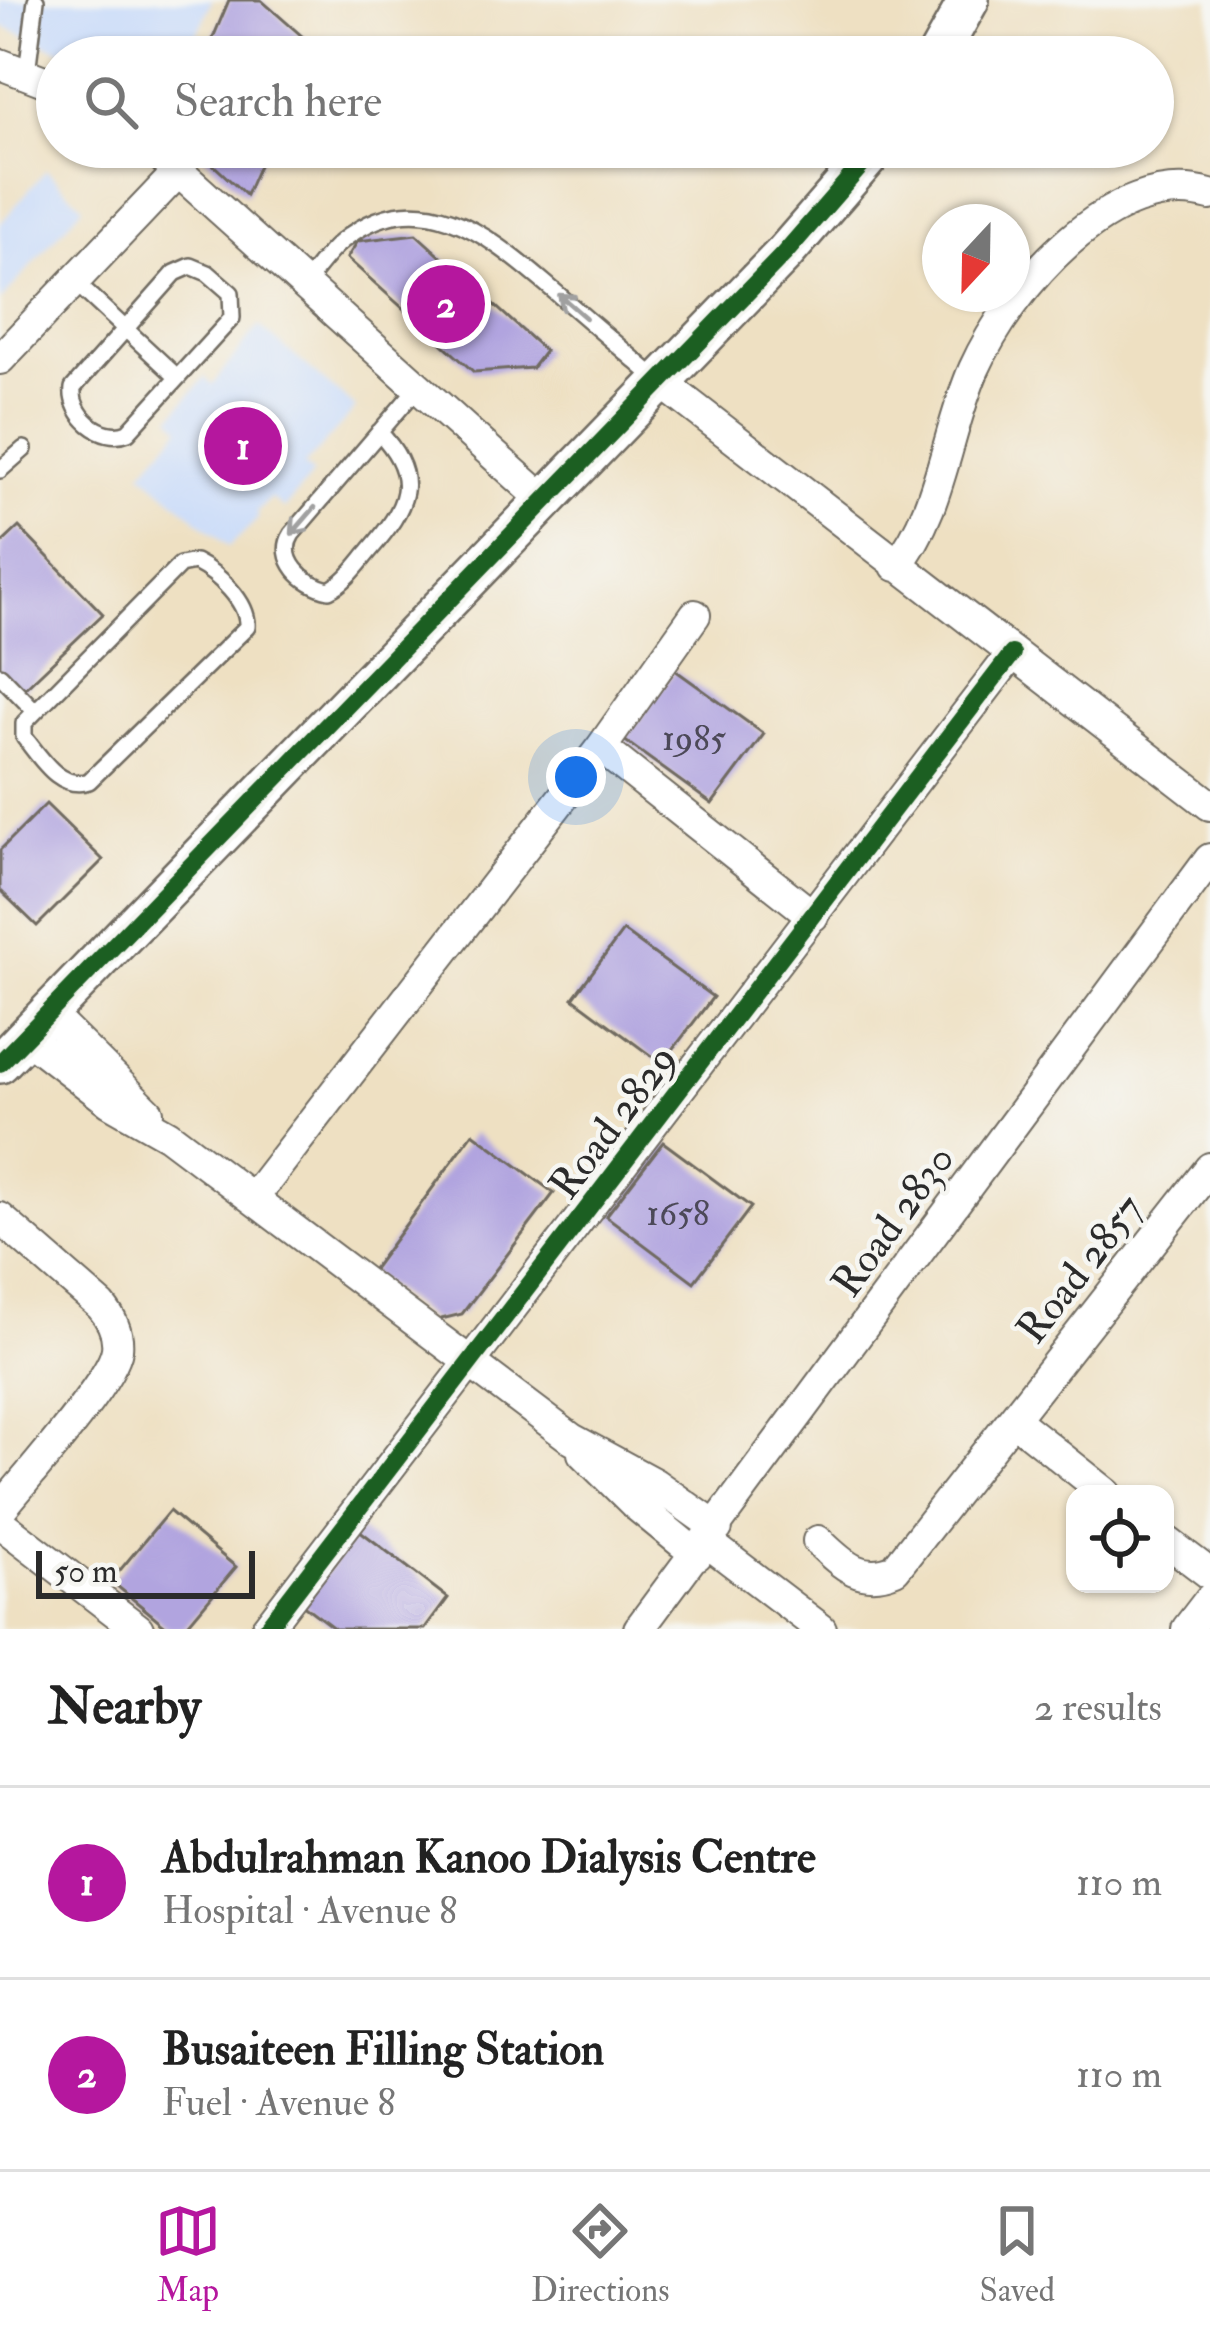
<!DOCTYPE html>
<meta charset="utf-8">
<style>
body{margin:0;font-family:"IM FELL Double Pica",serif;background:#f6f6f6;color:#222}
.controls{position:absolute;right:36px;bottom:36px;display:grid;overflow:hidden;border-radius:24px;box-shadow:0 3px 9px #0004}
.controls button{width:108px;height:108px;display:grid;place-items:center;padding:0;border:0;border-bottom:3px solid #e0e0e0;background:#fff;color:#222;font:60px sans-serif}
.compass{position:absolute;left:922px;top:204px;width:108px;height:108px;border-radius:50%;background:#fff;box-shadow:0 3px 9px #0004;rotate:202deg}
.scale{position:absolute;left:36px;bottom:30px;width:219px;box-sizing:border-box;padding-left:12px;border:6px solid #2b2b2b;border-top:0;font-size:33px;line-height:42px;white-space:nowrap;color:#2b2b2b;-webkit-text-stroke:9px #f6f6f2;paint-order:stroke}
.you{position:absolute;left:576px;top:777px;width:42px;height:42px;margin:-30px;border:9px solid #fff;border-radius:50%;background:#1a73e8;box-shadow:0 0 0 18px #1a73e833}
.badge{display:grid;place-items:center;width:78px;height:78px;border-radius:50%;background:#b5179e;color:#fff;font-size:39px;font-weight:700}
.pin{position:absolute;translate:-50% -50%;border:6px solid #fff;box-shadow:0 3px 12px #0006}
.list{margin:0;padding:0;list-style:none}
h2{display:flex;justify-content:space-between;align-items:center;height:156px;margin:0;padding:0 48px;font-size:51px}
h2 small{font-size:39px;font-weight:400;color:#767676}
.list li{display:grid;grid-template-columns:78px 1fr auto;gap:36px;align-items:center;box-sizing:border-box;height:192px;padding:0 48px;border-top:3px solid #e0e0e0}
.list b{display:block;font-size:45px;white-space:nowrap}
.list p{margin:0;font-size:39px;white-space:nowrap;color:#767676}
.list em{font-size:39px;font-style:normal;color:#767676}
.icon{flex:none;width:66px;height:66px;fill:none;stroke:currentColor;stroke-width:2;stroke-linecap:round;stroke-linejoin:round}
.map{position:relative;flex:none;width:1210px;height:1629px;overflow:hidden}
.search{position:absolute;background:#fff;box-shadow:0 3px 9px #0004;left:36px;right:36px;top:36px;height:132px;display:flex;align-items:center;gap:30px;box-sizing:border-box;padding:0 42px;border-radius:66px;color:#767676;font-size:45px}
.sheet{height:540px;background:#fff}
nav{display:flex;justify-content:space-around;align-items:center;box-sizing:border-box;height:168px;border-top:3px solid #e0e0e0;background:#fff;font-size:33px;color:#767676}
nav a{display:grid;justify-items:center;gap:6px}
nav .on{color:#b5179e}
.map>svg:first-child{display:block}
.built{fill:#cadcf9}
.building{fill:#b1a4df}
.lines{fill:none;stroke-linecap:round;stroke-linejoin:round}
.service-casing{stroke:#6f6a60;stroke-width:20}
.minor-casing{stroke:#6f6a60;stroke-width:34}
.tertiary-casing{stroke:#6f6a60;stroke-width:44}
.service{stroke:#fff;stroke-width:15}
.minor{stroke:#fff;stroke-width:30}
.tertiary{stroke:#fff;stroke-width:39}
.cycleway-casing{stroke:#f6f6f2;stroke-width:26}
.cycleway{stroke:#1b5e20;stroke-width:18}
.oneway{stroke:#a0a0a0}
.labels{text-anchor:middle;stroke-width:9;stroke-linejoin:round;paint-order:stroke}
.number-label{font-size:36px;fill:#4c4958}
.street-label{font-size:42px;fill:#2b2b2b;stroke:#f6f6f2}
</style>
<div class="map">
<svg width="1210" height="1629" viewBox="0 0 1210 1629">
<rect width="100%" height="100%" fill="#f6f6f2"/>
<filter id="ink" filterUnits="userSpaceOnUse"><feTurbulence type="fractalNoise" baseFrequency=".00833" numOctaves="2"/><feDisplacementMap in="SourceGraphic" scale="24" xChannelSelector="R" yChannelSelector="G"/><feConvolveMatrix kernelMatrix="1 2 1 2 8 2 1 2 1" color-interpolation-filters="sRGB"/></filter>
<filter id="wash" filterUnits="userSpaceOnUse"><feTurbulence type="fractalNoise" baseFrequency=".004" numOctaves="4" result="noise"/><feDisplacementMap in="SourceGraphic" scale="48" xChannelSelector="R" yChannelSelector="G"/><feGaussianBlur stdDeviation="2.7" result="paint"/><feColorMatrix in="noise" values="0 0 0 0 0 0 0 0 0 0 0 0 0 0 0 0 0 1.4 0 .05"/><feComposite in="paint" operator="in"/></filter>
<g filter="url(#wash)">
<rect width="100%" height="100%" fill="#eee0c2"/>
<path class="built" d="M0,0H212L187,57H77L0,25Z
M46,170L83,206L0,302V224Z
M259,326L356,408L304,466L313,474L284,509L271,498L257,512L258,519L229,547L142,472L181,427L171,417L205,377L212,385Z"/>
<g id="blocks">
<path class="building" d="M229,0H261L312,45L307,57H205Z
M194,147H267L246,195Z
M416,234L545,351L532,368L474,372L347,258L358,241Z
M19,527L103,614L20,693L0,673V545Z
M675,670L764,734L712,804L624,740Z
M46,804L103,860L37,926L0,890V850Z
M623,931L713,997L662,1064L573,998Z
M473,1133L554,1193L462,1314L433,1321L370,1273Z
M663,1142L751,1207L694,1282L606,1216Z
M169,1511L236,1567L184,1629H169L111,1581Z
M359,1530L448,1598L425,1629H335L302,1604Z"/>
</g>
</g>
<g filter="url(#ink)">
<use href="#blocks" fill-opacity="0" stroke="#6f6a60" stroke-width="3"/>
<g class="lines">
<g class="service-casing">
<path id="service" d="M27,72L36,0
M191,266L208,273L231,293L232,318L128,432C102,443 70,415 73,388L175,273Z
M75,282L177,377
M305,283C317,269 328,252 342,241C419,179 486,233 546,284C583,316 621,348 658,380
M379,432C423,478 407,507 370,550C358,564 346,582 329,590C304,585 276,559 292,534L419,386
M0,470L24,449
M195,562C217,573 249,602 247,627L89,781C60,791 41,758 24,737V723L180,565Z
M0,675L35,711"/>
</g>
<g class="minor-casing">
<path id="minor" d="M0,64L57,86
M151,147L546,502
M0,359L179,171
M661,382L1210,805
M896,566C941,512 946,432 974,369C1010,289 1112,167 1210,195
M601,748L813,916
M49,1014L148,1112
M26,1037L110,1102L168,1135L572,1439L655,1484L717,1528
M253,1198L601,748L695,615
M0,1218L101,1306C111,1318 119,1332 117,1349C113,1381 24,1480 0,1510
M1014,1420L1107,1494
M583,1453L637,1506L697,1555
M0,1523L138,1629
M1165,1540L1210,1574
M818,1541C842,1564 861,1584 895,1569L1210,1168
M707,1542L821,1629
M266,1629L1012,654
M639,1629L1210,859
M1187,1629L1210,1599"/>
</g>
<g class="tertiary-casing">
<path id="tertiary" d="M937,57L969,0
M0,1063L784,254L877,147"/>
</g>
<use href="#service" class="service"/>
<use href="#minor" class="minor"/>
<use href="#tertiary" class="tertiary"/>
<g class="cycleway-casing">
<path id="cycleway" d="M0,1063L784,254L877,147
M266,1629L1012,654"/>
</g>
<use href="#cycleway" class="cycleway"/>
</g>
<defs><path id="oneway-shaft" d="M-6 0H5M1.5-3L5.5 0L1.5 3" fill="none" stroke-width="1.6" stroke-linecap="round" stroke-linejoin="round" transform="scale(3)"/></defs>
<g class="oneway">
<use href="#oneway-shaft" transform="translate(572 306) rotate(-139)"/>
<use href="#oneway-shaft" transform="translate(303 521) rotate(131)"/>
</g>
</g>
<g class="labels">
<g class="number-label">
<text x="694" y="750">1985</text>
<text x="678" y="1225">1658</text>
</g>
<g class="street-label">
<text transform="translate(612 1121) rotate(-53)" y="15">Road 2829</text>
<text transform="translate(892 1220) rotate(-54)" y="15">Road 2830</text>
<text transform="translate(1079 1268) rotate(-52)" y="15">Road 2857</text>
</g>
</g>
</svg>
<div class="controls">
<button><svg class="icon" aria-label="locate" viewBox="0 0 24 24"><circle cx="12" cy="12" r="6"/><path d="M12 2v4M12 18v4M2 12h4M18 12h4"/></svg></button>
</div>
<svg class="compass" viewBox="-18 -18 36 36"><path d="M0-13l5 13h-10z" fill="#e53935"/><path d="M0 13l5-13h-10z" fill="#767676"/></svg>
<div class="scale">50 m</div>
<div class="you"></div>
<div class="pin badge" style="left:243px;top:446px">1</div>
<div class="pin badge" style="left:446px;top:304px">2</div>
<div class="search"><svg class="icon" aria-label="search" viewBox="0 0 24 24"><circle cx="10" cy="10" r="6"/><path d="M15 15l6 6"/></svg>Search here</div>
</div>
<section class="sheet">
<h2>Nearby<small>2 results</small></h2>
<ul class="list">
<li><span class="badge">1</span><div><b>Abdulrahman Kanoo Dialysis Centre</b><p>Hospital · Avenue 8</p></div><em>110 m</em></li>
<li><span class="badge">2</span><div><b>Busaiteen Filling Station</b><p>Fuel · Avenue 8</p></div><em>110 m</em></li>
</ul>
</section>
<nav>
<a class="on"><svg class="icon" aria-label="map" viewBox="0 0 24 24"><path d="M3 6l6-2 6 2 6-2v14l-6 2-6-2-6 2zM9 4v14M15 6v14"/></svg>Map</a>
<a><svg class="icon" aria-label="directions" viewBox="0 0 24 24"><path d="M12 3l9 9-9 9-9-9zM9 14v-3h6M13 9l2 2-2 2"/></svg>Directions</a>
<a><svg class="icon" aria-label="saved" viewBox="0 0 24 24"><path d="M7 4h10v16l-5-4-5 4z"/></svg>Saved</a>
</nav>
